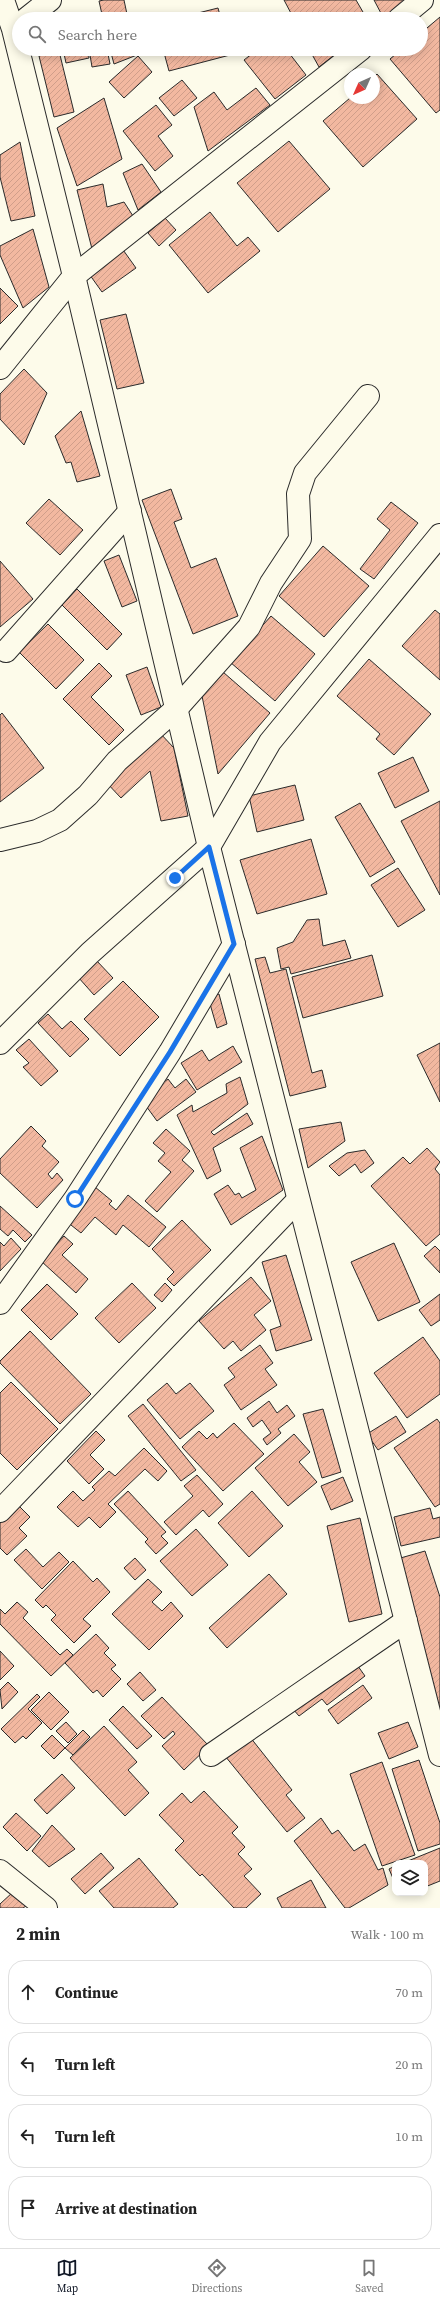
<!DOCTYPE html>
<meta charset="utf-8">
<style>
body{margin:0;font-family:"Source Serif 4",serif;background:#f2f2f2;color:#222}
.controls{position:absolute;right:12px;bottom:12px;display:grid;overflow:hidden;border-radius:8px;box-shadow:0 2px 10px #0003}
.controls button{width:36px;height:36px;display:grid;place-items:center;padding:0;border:0;border-bottom:1px solid #e0e0e0;background:#fff;color:#222;font:20px sans-serif}
.compass{position:absolute;left:344px;top:68px;width:36px;height:36px;border-radius:50%;background:#fff;box-shadow:0 2px 10px #0003;rotate:225deg}
.stop{position:absolute;width:12px;height:12px;margin:-9px;border:3px solid #1a73e8;border-radius:50%;background:#fff}
.stop.end{background:#1a73e8;border-color:#fff;box-shadow:0 1px 4px #0008}
.list{margin:0;padding:0;list-style:none}
h2{display:flex;justify-content:space-between;align-items:center;height:52px;margin:0;padding:0 16px;font-size:17px}
h2 small{font-size:13px;font-weight:400;color:#767676}
.list li{display:grid;grid-template-columns:26px 1fr auto;gap:12px;align-items:center;box-sizing:border-box;height:64px;margin:0 8px 8px;padding:0 8px;border:1px solid #e0e0e0;border-radius:16px}
.list b{display:block;font-size:15px;white-space:nowrap}
.list em{font-size:13px;font-style:normal;color:#767676}
.icon{flex:none;width:22px;height:22px;fill:none;stroke:currentColor;stroke-width:2;stroke-linecap:round;stroke-linejoin:round}
.map{position:relative;flex:none;width:440px;height:1908px;overflow:hidden}
.search{position:absolute;background:#fff;box-shadow:0 2px 10px #0003;left:12px;right:12px;top:12px;height:44px;display:flex;align-items:center;gap:10px;box-sizing:border-box;padding:0 14px;border-radius:22px;color:#767676;font-size:15px}
.sheet{height:340px;background:#fff}
nav{display:flex;justify-content:space-around;align-items:center;box-sizing:border-box;height:56px;border-top:1px solid #e0e0e0;background:#fff;font-size:11px;color:#767676}
nav a{display:grid;justify-items:center;gap:2px}
nav .on{color:#111827}
.map>svg:first-child{display:block}
.building{fill:url(#building-hatch);stroke:#2b2b2b}
.lines{fill:none;stroke-linecap:round;stroke-linejoin:round}
.street-casing{stroke:#2b2b2b;stroke-width:24}
.secondary-casing{stroke:#2b2b2b;stroke-width:24}
.street{stroke:#fdfbea;stroke-width:22}
.secondary{stroke:#fdfbea;stroke-width:22}
.route{stroke:#1a73e8;stroke-width:5}
</style>
<div class="map">
<svg width="440" height="1908" viewBox="0 0 440 1908">
<defs>
<pattern id="building-hatch" width="6" height="6" patternUnits="userSpaceOnUse"><rect width="6" height="6" fill="#f2b8a0"/><path d="M-1 1l2-2M0 6l6-6M5 7l2-2" fill="none" stroke="#d09e8a"/></pattern>
</defs>
<rect width="100%" height="100%" fill="#fdfbea"/>
<path class="building" d="M104,0H124L128,19H103L99,1Z
M284,0H356L367,19H294Z
M374,0H414L415,2L384,19Z
M218,8L221,19H174Z
M101,13L102,19H84L83,15Z
M440,17V110L436,113L390,59L402,49H421V33Z
M36,49H51L37,53Z
M63,49H88L89,58L66,63Z
M89,49H107L110,64L92,67Z
M110,49H135L137,55L114,64Z
M163,49H228L230,55L169,71Z
M258,49H286L306,75L275,99L244,60Z
M309,49H342L319,67Z
M59,51L74,112L54,117L39,56Z
M138,56L152,72L124,98L109,82Z
M377,74L417,119L363,167L323,121L350,98H374V77Z
M182,80L197,98L174,116L159,98Z
M256,88L270,105L208,151L194,107L214,92L227,110Z
M104,98L122,159L77,186L57,128Z
M156,105L172,125L158,136L173,156L155,171L123,131Z
M289,141L330,189L278,232L237,183Z
M20,142L35,216L11,221L0,177V155Z
M142,164L161,192L138,210L123,173Z
M103,184L107,207L124,202L133,216L92,249L77,190Z
M210,212L237,246L248,237L260,251L208,293L169,245Z
M165,218L176,230L159,246L148,233Z
M33,229L49,287L23,308L0,255V246Z
M121,247L136,268L102,292L87,271Z
M0,288L18,306L0,324Z
M126,314L144,383L117,389L100,320Z
M24,369L47,393L24,445L0,419V394Z
M81,411L100,476L77,482L71,462L66,463L55,436Z
M171,489L182,519L174,522L191,568L216,558L238,616L193,634L142,500Z
M49,499L83,530L60,555L26,523Z
M391,502L418,523L374,579L360,569L390,530L377,519Z
M323,546L369,586L324,637L279,596Z
M119,555L137,601L122,607L104,561Z
M0,561L33,599L0,627Z
M77,589L122,634L107,650L62,605Z
M435,610L440,614V680L402,646Z
M271,616L315,654L275,701L230,662Z
M48,624L84,660L56,689L19,652Z
M369,659L431,714L394,755L376,739L380,734L337,696Z
M99,663L112,676L91,697L124,730L109,745L63,699Z
M147,667L161,707L141,715L126,675Z
M223,672L270,713L218,774L202,696Z
M2,713L44,768L0,802V715Z
M159,732L174,748L188,816L161,821L150,771L121,798L105,781Z
M413,757L429,791L395,808L378,773Z
M295,785L304,820L257,832L249,796Z
M440,801V895L401,821Z
M360,803L395,862L370,877L335,817Z
M311,839L327,894L257,914L240,860Z
M398,868L425,910L398,927L371,885Z
M319,919L323,946L345,940L351,958L291,974L289,967L281,969L277,948L293,942L307,920Z
M372,955L383,996L303,1018L292,977Z
M265,957L270,973L286,969L312,1073L322,1070L326,1087L290,1096L255,959Z
M96,960L113,978L94,995L78,977Z
M123,981L159,1017L120,1056L84,1019Z
M219,994L227,1024L217,1028L208,997Z
M48,1014L62,1029L71,1021L89,1039L70,1057L38,1023Z
M29,1039L58,1071L41,1086L23,1067L29,1063L16,1050Z
M440,1043V1102L417,1055Z
M233,1046L242,1062L197,1090L181,1063L202,1050L209,1061Z
M240,1077L248,1104L211,1132L214,1135L247,1113L253,1124L213,1148L221,1171L207,1179L177,1115L192,1105L193,1112L227,1093L226,1084Z
M168,1079L175,1088L186,1079L196,1092L157,1121L141,1099Z
M341,1122L345,1141L308,1168L299,1129Z
M31,1126L46,1141L42,1146L59,1162L48,1174L52,1179L57,1173L63,1180L37,1208L0,1173V1159Z
M166,1129L190,1151L182,1160L194,1171L157,1212L145,1201L171,1172L158,1161L165,1153L153,1143Z
M262,1136L283,1190L231,1225L214,1194L228,1185L235,1195L239,1193L242,1198L256,1190L240,1148Z
M427,1148L440,1162L435,1169L440,1175V1234L426,1246L371,1186L403,1157L410,1164Z
M365,1150L374,1163L361,1173L355,1164L339,1176L329,1166L347,1153Z
M95,1187L112,1201L109,1204L116,1210L128,1195L166,1227L149,1247L123,1225L116,1235L95,1217L81,1233L66,1221Z
M0,1206L32,1235L25,1242L13,1230L8,1236L0,1229Z
M182,1220L211,1250L174,1286L167,1279L174,1272L152,1249Z
M64,1236L73,1244L62,1255L88,1279L76,1293L41,1261Z
M11,1238L21,1249L0,1271V1242L4,1246Z
M394,1243L420,1302L378,1321L351,1262Z
M435,1246L440,1251V1273L424,1256Z
M286,1255L312,1340L276,1351L270,1330L281,1326L262,1262Z
M251,1277L271,1301L254,1315L266,1330L241,1351L233,1341L224,1349L199,1321Z
M132,1283L156,1308L119,1343L95,1318Z
M165,1283L172,1290L162,1302L154,1295Z
M47,1284L78,1314L51,1340L21,1310Z
M440,1294V1320L431,1326L419,1310Z
M30,1331L91,1394L60,1424L0,1363V1361Z
M423,1337L440,1361V1394L407,1418L374,1373Z
M260,1345L273,1363L265,1369L277,1385L241,1410L224,1385L235,1377L228,1368Z
M11,1382L58,1429L17,1470L0,1453V1393Z
M167,1383L176,1394L190,1383L214,1411L180,1439L147,1400Z
M269,1401L277,1413L287,1405L295,1416L278,1429L281,1433L267,1445L263,1439L271,1433L262,1420L253,1427L247,1418Z
M143,1404L196,1470L181,1481L128,1416Z
M323,1409L341,1472L322,1478L303,1414Z
M396,1416L406,1432L378,1450L367,1434Z
M437,1419L440,1423V1504L435,1507L394,1448Z
M234,1423L264,1454L223,1491L182,1447L199,1431L207,1439L213,1433L217,1438Z
M96,1431L105,1440L90,1455L104,1469L89,1484L67,1461Z
M294,1434L310,1452L299,1462L317,1482L288,1506L255,1468Z
M144,1448L167,1471L158,1481L145,1469L108,1504L116,1512L100,1528L89,1517L78,1527L57,1507L73,1491L83,1501L95,1490L92,1487L109,1471L115,1476Z
M197,1475L223,1504L209,1517L203,1510L176,1535L164,1522L193,1496L184,1486Z
M343,1477L353,1501L331,1510L321,1486Z
M128,1491L166,1532L161,1536L168,1543L156,1554L145,1542L148,1539L114,1504Z
M252,1491L283,1526L249,1557L218,1523Z
M17,1504L30,1517L19,1528L27,1536L7,1555L0,1548V1521Z
M430,1508L433,1519L440,1517V1537L401,1546L394,1517Z
M360,1518L382,1614L349,1622L327,1526Z
M196,1529L228,1565L192,1596L160,1561Z
M26,1549L43,1567L59,1552L69,1562L42,1589L14,1560Z
M425,1551L440,1597V1709L435,1711L397,1559Z
M135,1558L146,1570L135,1580L124,1568Z
M73,1561L93,1582L97,1578L110,1592L83,1619L91,1626L74,1643L51,1620L56,1615L46,1605L43,1608L35,1600Z
M269,1574L287,1594L227,1648L209,1628Z
M148,1579L162,1592L152,1602L162,1611L171,1602L183,1616L149,1650L112,1614Z
M17,1602L28,1612L23,1618L60,1655L67,1649L73,1655L51,1676L0,1624V1609L5,1614Z
M96,1634L109,1648L104,1653L116,1665L111,1669L121,1679L103,1697L97,1690L93,1693L65,1663Z
M0,1651L14,1666L0,1680Z
M355,1662L365,1676L327,1705L322,1699L299,1716L293,1709Z
M140,1672L156,1690L143,1701L127,1684Z
M8,1682L18,1692L2,1709L0,1690Z
M363,1685L372,1698L338,1724L328,1710Z
M49,1692L69,1712L51,1730L31,1710Z
M37,1694L40,1697L28,1709L42,1723L26,1739L23,1736L15,1743L1,1729Z
M162,1697L209,1746L184,1770L162,1746L175,1734L173,1731L164,1739L141,1716Z
M123,1706L152,1736L137,1749L109,1720Z
M66,1722L77,1734L68,1743L56,1731Z
M408,1722L418,1747L389,1759L378,1733Z
M104,1726L137,1762L128,1770L149,1793L125,1816L70,1758Z
M83,1730L90,1737L73,1755L65,1748Z
M52,1735L65,1748L54,1759L41,1746Z
M250,1737L292,1790L286,1795L305,1818L287,1832L225,1756Z
M419,1760L440,1823V1844L418,1851L392,1769Z
M382,1762L415,1855L382,1866L350,1774Z
M62,1774L75,1788L47,1814L34,1800Z
M204,1791L238,1827L232,1833L245,1847L238,1854L252,1869L244,1876L261,1894L246,1908H234L202,1874L200,1876L175,1850L184,1841L159,1815L182,1793L191,1803Z
M16,1813L41,1836L27,1851L3,1827Z
M321,1818L332,1834L338,1830L354,1851L365,1844L378,1870L383,1868L388,1885L349,1908H345L294,1841Z
M52,1825L75,1849L49,1867L32,1851Z
M440,1848V1881L425,1887V1863H403Z
M101,1853L114,1868L85,1894L71,1879Z
M139,1858L178,1904L173,1908H114L99,1891Z
M395,1866V1883L389,1869Z
M311,1880L326,1908H282L277,1898Z
M13,1892L26,1906L23,1908H0V1904Z"/>
<g class="lines">
<g class="street-casing">
<path id="street" d="M26,19L50,0
M399,19L422,0
M0,368L74,276L361,49
M6,651L130,511
M0,840L37,831L60,820L88,795L117,761L177,708L249,627L271,583L300,539L298,494L305,473L368,396
M0,1043L90,953L209,847L270,742L440,535
M0,1303L75,1199L170,1052L234,944
M0,1511L298,1200
M211,1755L406,1621
M0,1871L46,1908"/>
</g>
<g class="secondary-casing">
<path id="secondary" d="M3,0L13,29L74,276L209,847L440,1755"/>
</g>
<use href="#street" class="street"/>
<use href="#secondary" class="secondary"/>
</g>
<g class="lines">
<path class="route" d="M75,1199L170,1052L234,944L209,847L175,878"/>
</g>
</svg>
<div class="controls">
<button><svg class="icon" aria-label="layers" viewBox="0 0 24 24"><path d="M12 4l9 5-9 5-9-5zM3 14l9 5 9-5"/></svg></button>
</div>
<svg class="compass" viewBox="-18 -18 36 36"><path d="M0-13l5 13h-10z" fill="#e53935"/><path d="M0 13l5-13h-10z" fill="#767676"/></svg>
<div class="stop" style="left:75px;top:1199px"></div>
<div class="stop end" style="left:175px;top:878px"></div>
<div class="search"><svg class="icon" aria-label="search" viewBox="0 0 24 24"><circle cx="10" cy="10" r="6"/><path d="M15 15l6 6"/></svg>Search here</div>
</div>
<section class="sheet">
<h2>2 min<small>Walk · 100 m</small></h2>
<ul class="list">
<li><svg class="icon" aria-label="ahead" viewBox="0 0 24 24"><path d="M12 20V5M6 11l6-6 6 6"/></svg><div><b>Continue</b></div><em>70 m</em></li>
<li><svg class="icon" aria-label="left" viewBox="0 0 24 24"><path d="M17 20v-9H6M10 6l-5 5 5 5"/></svg><div><b>Turn left</b></div><em>20 m</em></li>
<li><svg class="icon" aria-label="left" viewBox="0 0 24 24"><path d="M17 20v-9H6M10 6l-5 5 5 5"/></svg><div><b>Turn left</b></div><em>10 m</em></li>
<li><svg class="icon" aria-label="arrive" viewBox="0 0 24 24"><path d="M6 21V4h12l-3 4 3 4H6"/></svg><div><b>Arrive at destination</b></div></li>
</ul>
</section>
<nav>
<a class="on"><svg class="icon" aria-label="map" viewBox="0 0 24 24"><path d="M3 6l6-2 6 2 6-2v14l-6 2-6-2-6 2zM9 4v14M15 6v14"/></svg>Map</a>
<a><svg class="icon" aria-label="directions" viewBox="0 0 24 24"><path d="M12 3l9 9-9 9-9-9zM9 14v-3h6M13 9l2 2-2 2"/></svg>Directions</a>
<a><svg class="icon" aria-label="saved" viewBox="0 0 24 24"><path d="M7 4h10v16l-5-4-5 4z"/></svg>Saved</a>
</nav>
